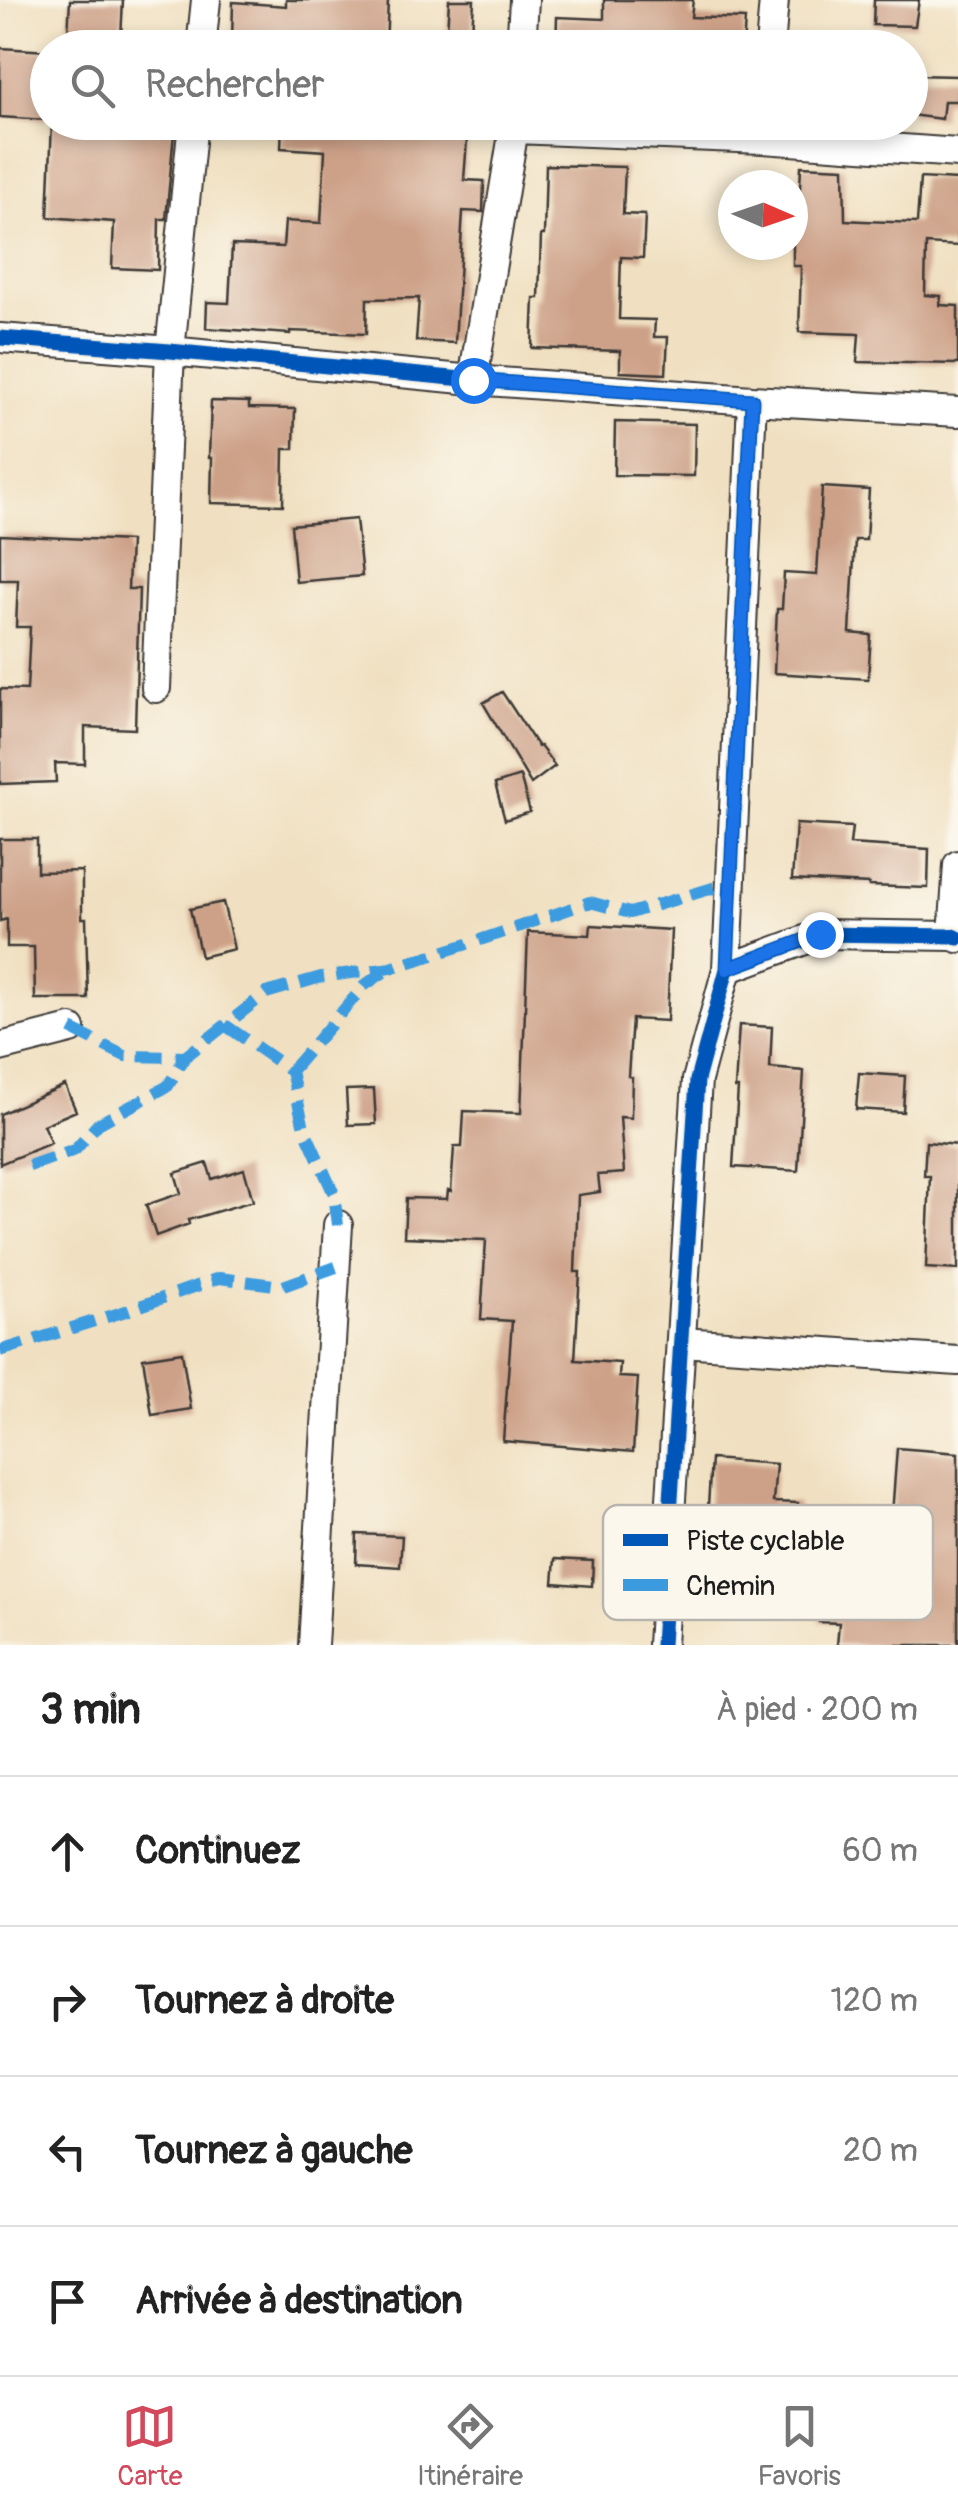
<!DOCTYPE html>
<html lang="fr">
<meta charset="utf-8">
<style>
body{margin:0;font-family:Pangolin,sans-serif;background:#f6f6f6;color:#222}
.compass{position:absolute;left:718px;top:170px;width:90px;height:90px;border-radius:50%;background:#fff;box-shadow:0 5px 15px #0003;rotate:92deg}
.stop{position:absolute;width:30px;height:30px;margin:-22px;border:8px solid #1a73e8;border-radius:50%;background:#fff}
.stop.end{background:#1a73e8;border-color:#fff;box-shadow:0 2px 10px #0008}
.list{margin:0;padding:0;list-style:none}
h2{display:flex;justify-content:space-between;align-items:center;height:130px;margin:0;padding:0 40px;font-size:42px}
h2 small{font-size:32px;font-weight:400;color:#767676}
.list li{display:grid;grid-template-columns:65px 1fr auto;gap:30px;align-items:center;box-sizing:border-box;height:150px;padding:0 40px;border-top:2px solid #e0e0e0}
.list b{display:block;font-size:38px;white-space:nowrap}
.list em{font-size:32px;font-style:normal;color:#767676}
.icon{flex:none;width:55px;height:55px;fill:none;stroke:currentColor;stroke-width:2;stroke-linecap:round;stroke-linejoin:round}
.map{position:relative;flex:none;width:958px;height:1645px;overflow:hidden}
.search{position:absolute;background:#fff;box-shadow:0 5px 15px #0003;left:30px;right:30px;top:30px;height:110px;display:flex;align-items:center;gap:25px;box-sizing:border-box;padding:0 35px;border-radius:55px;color:#767676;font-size:38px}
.sheet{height:730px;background:#fff}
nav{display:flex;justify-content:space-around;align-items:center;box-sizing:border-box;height:140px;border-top:2px solid #e0e0e0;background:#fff;font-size:28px;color:#767676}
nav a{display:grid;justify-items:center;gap:5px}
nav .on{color:#d1495b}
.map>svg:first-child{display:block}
.building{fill:#cda188}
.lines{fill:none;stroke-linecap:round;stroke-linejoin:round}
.minor-casing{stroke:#3c3935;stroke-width:32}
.minor{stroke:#fff;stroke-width:28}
.quiet{stroke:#3c9bdf;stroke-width:12;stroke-dasharray:25 12;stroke-linecap:butt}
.cycleway-casing{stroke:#fbf7ec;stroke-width:21}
.cycleway{stroke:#0057b8;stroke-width:15}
.route{stroke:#1a73e8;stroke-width:12}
.key{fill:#fbf7ec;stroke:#b8b5ae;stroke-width:2.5}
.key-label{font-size:28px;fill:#1c1c1c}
</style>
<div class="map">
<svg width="958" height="1645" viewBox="0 0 958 1645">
<rect width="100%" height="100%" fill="#fbf7ec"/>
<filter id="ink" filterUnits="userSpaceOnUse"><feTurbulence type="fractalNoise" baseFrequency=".01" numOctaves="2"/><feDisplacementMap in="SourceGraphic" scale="20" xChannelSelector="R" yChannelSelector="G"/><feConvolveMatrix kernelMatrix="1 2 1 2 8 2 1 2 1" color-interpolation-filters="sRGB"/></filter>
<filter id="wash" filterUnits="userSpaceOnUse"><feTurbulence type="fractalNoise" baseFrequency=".0048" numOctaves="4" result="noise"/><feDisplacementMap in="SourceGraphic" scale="40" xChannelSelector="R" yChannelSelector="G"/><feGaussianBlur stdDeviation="2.25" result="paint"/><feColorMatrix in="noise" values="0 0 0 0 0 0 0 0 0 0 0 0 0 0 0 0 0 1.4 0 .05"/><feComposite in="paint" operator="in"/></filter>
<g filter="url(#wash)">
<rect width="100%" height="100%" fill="#f0e0c1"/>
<g id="blocks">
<path class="building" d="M70,0H123L121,38L68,34Z
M286,0H388L386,48H291V44L232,41L233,2L286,6Z
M449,0H474L471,48H446Z
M604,0H693L691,17L745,19L743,48H556L557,17L604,19Z
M874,0H919L915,26L873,25Z
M0,48L48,51L46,120L0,117Z
M910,75L958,76V101H944L942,119L910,115Z
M52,122H175L166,219H159L158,270L112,268L114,222L48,217Z
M282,122H427V138L467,140L464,180L484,181L483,212L463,211L455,343L416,341L419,298L367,299L366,334L290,331V334L206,328L207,302L229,303L232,245L283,247L285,221L321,223L325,151L281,148Z
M546,165L625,167L623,214L645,215L643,258L621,257L619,319L655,320L654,337H668L666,374L620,372V351L532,348L534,298H539L541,235H544Z
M801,166L844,168L845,220L863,221L917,223L920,178L958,180V246L926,244L925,295L941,296L940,305L958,306V364L857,362L859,334L799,332L801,266H793V232H798Z
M211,401L249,402V408L295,409L294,449H284L283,505L211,503L212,458H209Z
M615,422L695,424L694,476L614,475Z
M822,487L869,490L866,540H855L850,633L871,635L868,679L774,673L777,609H782L784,573L817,575Z
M356,519L362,576L296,582L291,525Z
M0,535L130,541L128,589H139L135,729L85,727V764L55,763L56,782L0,784V689L27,690L30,627H16L18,580H0Z
M502,692L538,747L540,746L555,766L531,784L483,703Z
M520,776L530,812L505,820L495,784Z
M796,824L852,827L850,844L929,849L928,888L869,886V884L792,880Z
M0,839H37V872L82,871V918H86L88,999H35L34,947H7V919L0,921Z
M223,902L234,949L201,957L190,909Z
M591,925L671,930L667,1021L632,1019L628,1076L632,1077L631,1118L620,1117L624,1173L598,1175L600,1192L578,1195L575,1272H580L575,1360L620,1363L619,1377L638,1378L633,1452L503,1441L512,1321L481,1319L486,1240L404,1237L406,1198L447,1199L448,1190L451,1191L454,1147H462L464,1111L521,1113L528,932L590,935Z
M739,1025L772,1027L770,1068L804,1071L798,1171L733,1167L738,1088H735Z
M859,1073L905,1076L903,1112L856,1109Z
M65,1085L76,1111L43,1125L51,1143L0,1164V1114Z
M374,1089L376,1124L348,1125L346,1090Z
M926,1142L958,1145V1270L926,1268L930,1176H924Z
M207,1163L212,1179L244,1169L253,1201L188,1220L189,1224L156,1236L146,1205L181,1193L175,1173Z
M182,1352L191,1409L152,1415L143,1358Z
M897,1448L958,1453V1645H837L839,1623L819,1622L825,1544L887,1548V1541H890Z
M711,1459L776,1464L773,1502L798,1503L796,1549L755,1546V1542L706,1538Z
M357,1534L402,1536L400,1567L356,1564Z
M555,1559L593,1561L592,1586L553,1583Z"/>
</g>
</g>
<g filter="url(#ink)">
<use href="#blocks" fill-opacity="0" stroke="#3c3935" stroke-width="2.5"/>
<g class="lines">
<g class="minor-casing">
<path id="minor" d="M201,48L206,0
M521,48L524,0
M770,48L774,0
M515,129L763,139L958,153
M0,338L170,351L473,380L752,400L727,969
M473,380L515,122
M752,400L958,412
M156,688L170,351L193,122
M953,936L958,865
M0,1047L71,1029
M682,1342L958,1361
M313,1645L338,1225
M662,1645L697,1080L727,969L821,934L953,936L958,938"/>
</g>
<use href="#minor" class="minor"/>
<path class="quiet" d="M225,1025L291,1071L304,1128L334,1194L338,1225
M71,1029L125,1056L185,1057L266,993L321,977L391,968L477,941L590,902L630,913L730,883
M291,1071L365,985L387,970
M29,1166L75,1150L98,1124L168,1086L185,1057
M0,1351L129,1310L219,1278L283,1286L336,1267"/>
<g class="cycleway-casing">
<path id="cycleway" d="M0,338L170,351L473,380L752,400L727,969
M662,1645L697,1080L727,969L821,934L953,936L958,938"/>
</g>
<use href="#cycleway" class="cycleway"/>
</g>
</g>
<g class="lines" filter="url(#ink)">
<path class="route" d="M473,380L752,400L727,969L820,934"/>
</g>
<rect x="603" y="1505" width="330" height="115" rx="15" class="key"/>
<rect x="623" y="1534" width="45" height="12" fill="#0057b8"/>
<rect x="623" y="1579" width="45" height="12" fill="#3c9bdf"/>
<g class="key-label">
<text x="686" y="1550">Piste cyclable</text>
<text x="686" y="1595">Chemin</text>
</g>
</svg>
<svg class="compass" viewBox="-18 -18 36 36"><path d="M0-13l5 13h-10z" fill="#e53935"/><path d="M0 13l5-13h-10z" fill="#767676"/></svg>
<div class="stop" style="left:473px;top:380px"></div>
<div class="stop end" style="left:820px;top:934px"></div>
<div class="search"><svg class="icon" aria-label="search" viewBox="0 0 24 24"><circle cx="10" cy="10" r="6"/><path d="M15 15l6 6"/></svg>Rechercher</div>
</div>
<section class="sheet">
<h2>3 min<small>À pied · 200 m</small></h2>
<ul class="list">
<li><svg class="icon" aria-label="ahead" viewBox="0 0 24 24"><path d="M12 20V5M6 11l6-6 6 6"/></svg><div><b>Continuez</b></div><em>60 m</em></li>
<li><svg class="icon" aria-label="right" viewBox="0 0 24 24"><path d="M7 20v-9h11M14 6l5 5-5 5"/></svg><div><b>Tournez à droite</b></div><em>120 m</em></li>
<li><svg class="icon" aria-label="left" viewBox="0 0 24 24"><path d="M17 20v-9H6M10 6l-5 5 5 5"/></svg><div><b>Tournez à gauche</b></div><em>20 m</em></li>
<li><svg class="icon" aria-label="arrive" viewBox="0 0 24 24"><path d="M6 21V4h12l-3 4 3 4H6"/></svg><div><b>Arrivée à destination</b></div></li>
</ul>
</section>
<nav>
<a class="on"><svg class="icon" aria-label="map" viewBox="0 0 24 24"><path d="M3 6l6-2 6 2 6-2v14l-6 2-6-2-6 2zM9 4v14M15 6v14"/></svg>Carte</a>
<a><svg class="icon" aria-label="directions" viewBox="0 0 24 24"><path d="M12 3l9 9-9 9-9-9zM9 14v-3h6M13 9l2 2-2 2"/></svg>Itinéraire</a>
<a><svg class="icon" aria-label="saved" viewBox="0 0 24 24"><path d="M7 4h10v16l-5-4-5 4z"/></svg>Favoris</a>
</nav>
